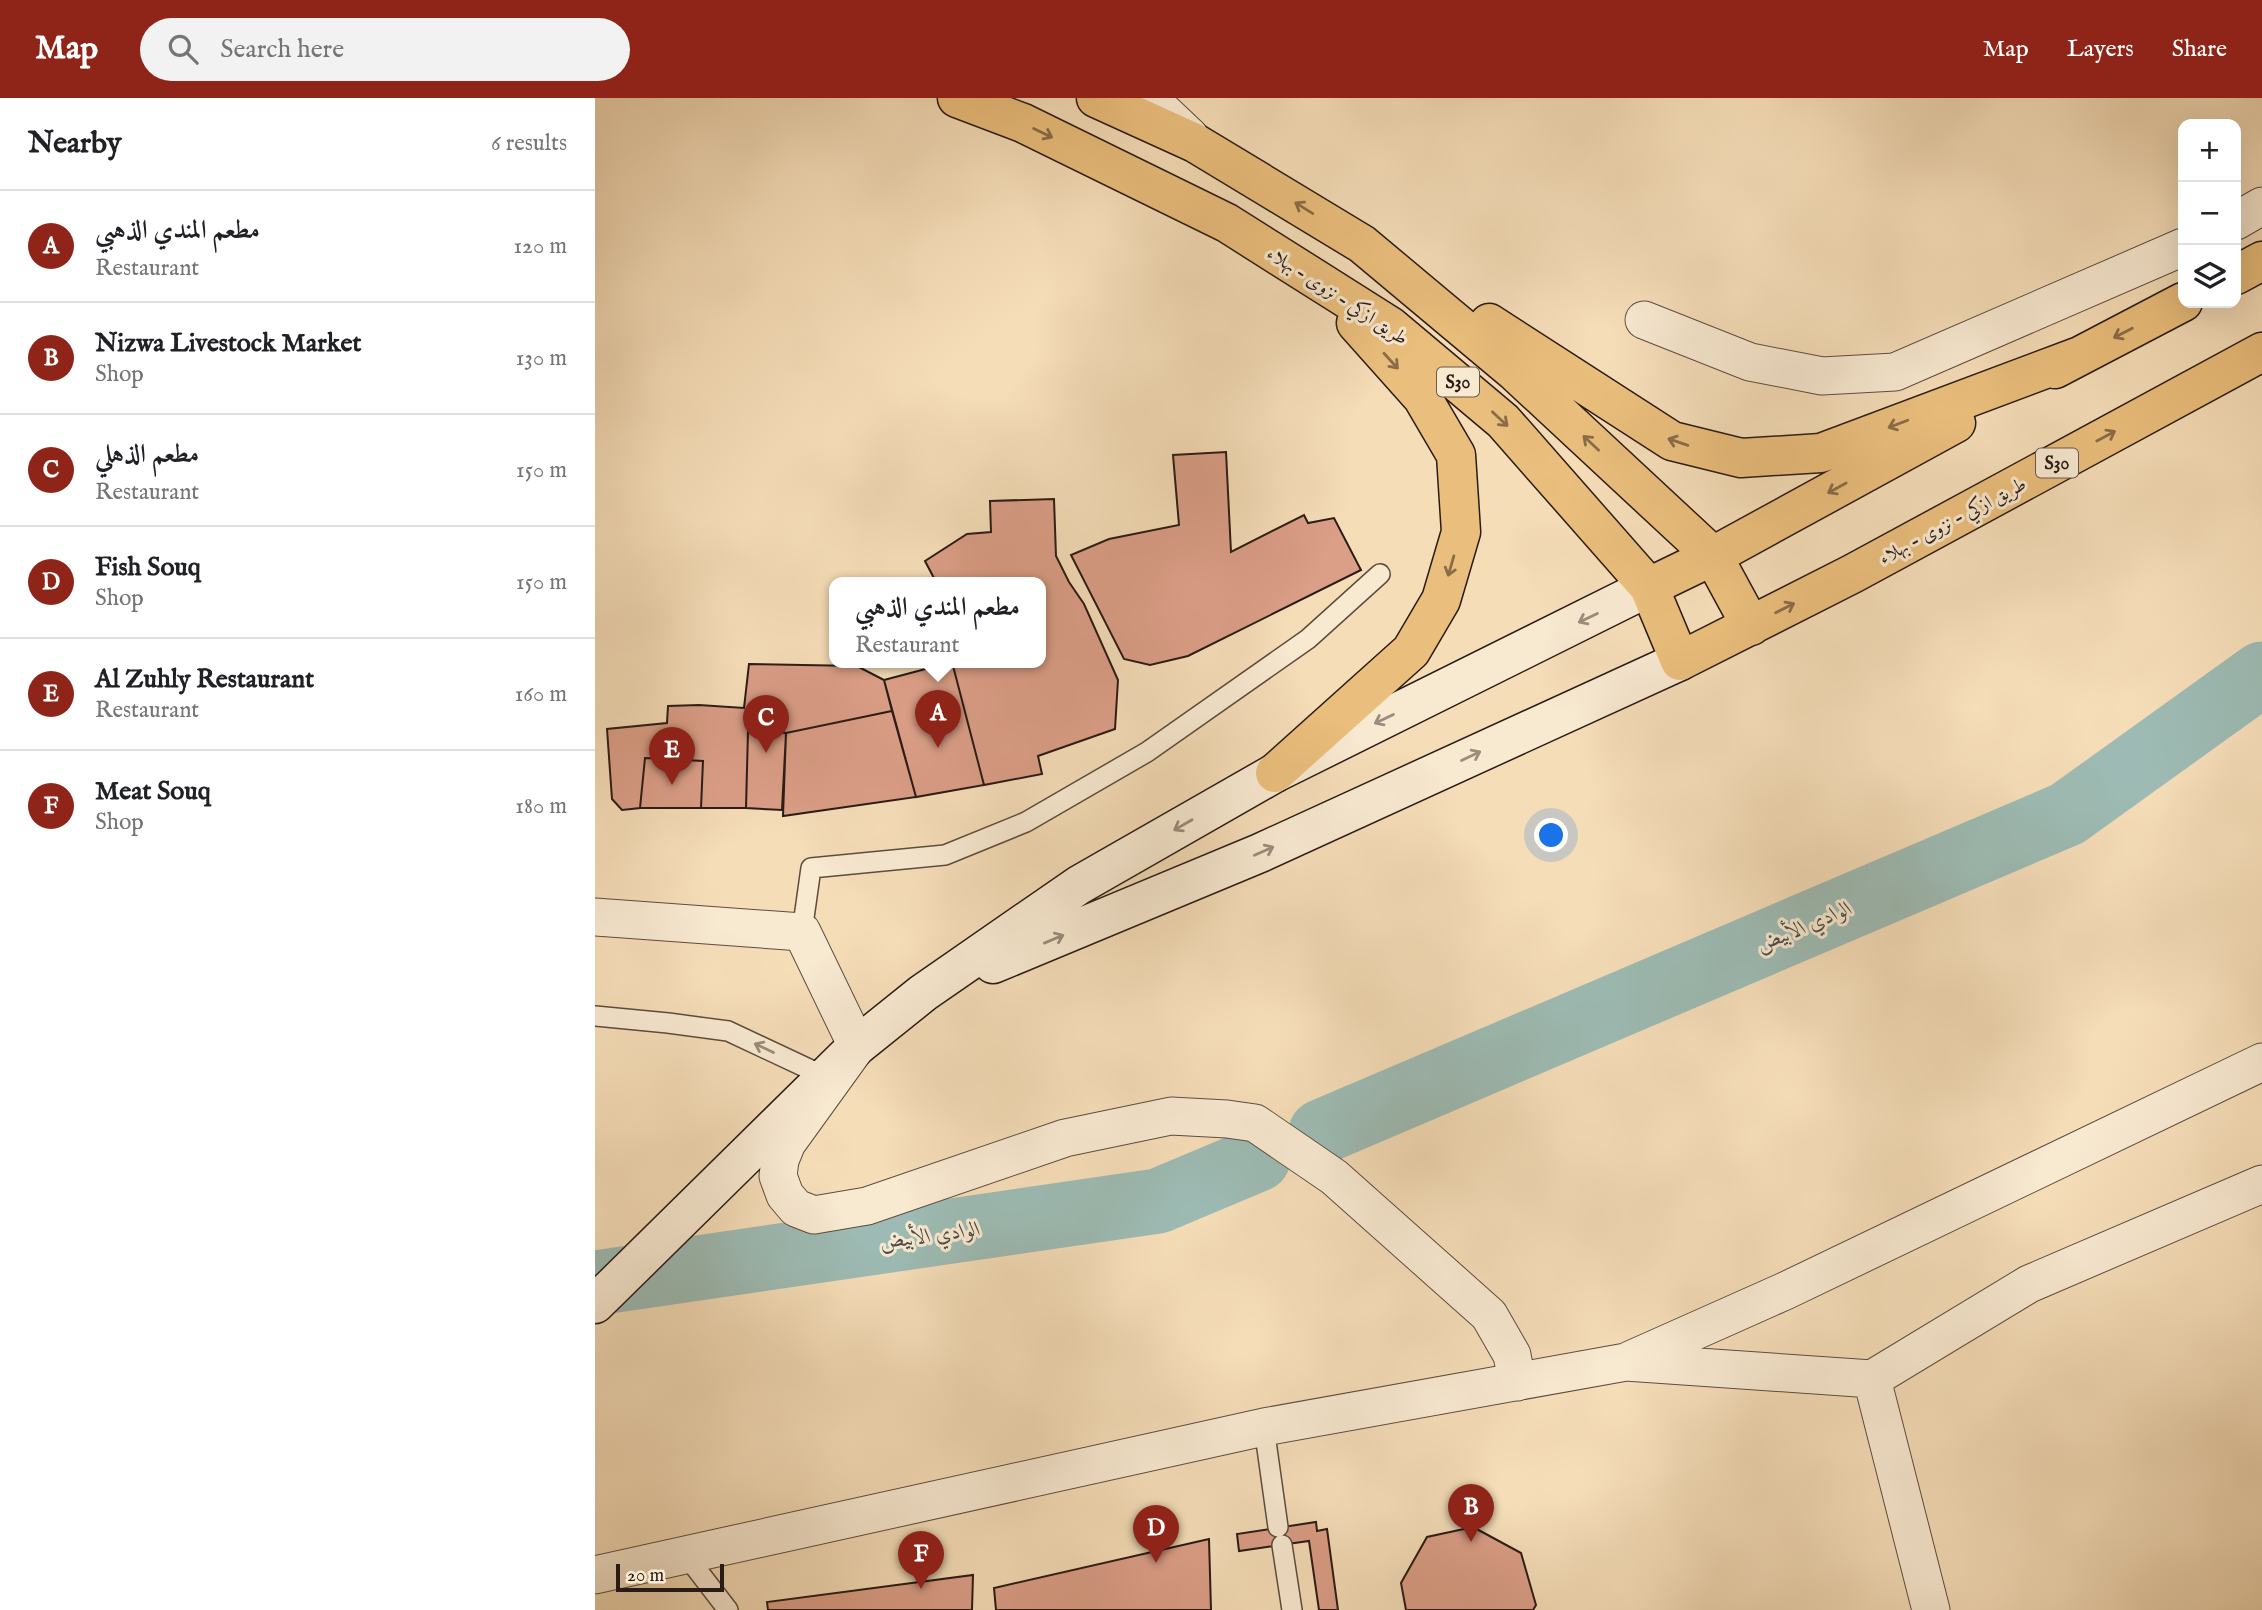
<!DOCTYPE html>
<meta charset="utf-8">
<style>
body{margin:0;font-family:"IM FELL English",Amiri,serif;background:#f2f2f2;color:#202124}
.controls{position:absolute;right:21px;top:21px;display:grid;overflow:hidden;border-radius:14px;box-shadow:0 7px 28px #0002}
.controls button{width:63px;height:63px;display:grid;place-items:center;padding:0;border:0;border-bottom:2px solid #e0e0e0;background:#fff;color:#202124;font:35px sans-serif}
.scale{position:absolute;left:21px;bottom:18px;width:108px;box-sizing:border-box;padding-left:7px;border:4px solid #2a1b15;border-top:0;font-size:19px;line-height:24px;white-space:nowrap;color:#2a1b15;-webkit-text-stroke:5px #f8e9d1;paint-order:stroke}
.you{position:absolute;left:957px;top:738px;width:24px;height:24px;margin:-18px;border:5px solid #fff;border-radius:50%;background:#1a73e8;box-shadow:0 0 0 10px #1a73e833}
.badge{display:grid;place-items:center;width:46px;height:46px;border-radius:50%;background:#8f2418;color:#fff;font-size:23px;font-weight:700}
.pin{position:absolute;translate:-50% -58px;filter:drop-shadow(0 2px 4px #0008)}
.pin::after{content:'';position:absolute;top:37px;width:24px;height:21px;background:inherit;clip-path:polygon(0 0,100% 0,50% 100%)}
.popup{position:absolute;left:234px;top:479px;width:217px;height:91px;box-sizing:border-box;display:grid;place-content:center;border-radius:14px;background:#fff;filter:drop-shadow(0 2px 5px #0005);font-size:23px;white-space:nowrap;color:#757577}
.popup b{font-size:26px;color:#202124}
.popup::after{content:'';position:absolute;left:50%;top:100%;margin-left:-14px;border:14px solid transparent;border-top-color:#fff}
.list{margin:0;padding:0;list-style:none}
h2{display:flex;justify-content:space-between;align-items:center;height:91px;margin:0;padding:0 28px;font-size:30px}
h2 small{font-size:23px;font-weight:400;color:#757577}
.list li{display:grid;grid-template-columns:46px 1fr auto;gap:21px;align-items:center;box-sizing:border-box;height:112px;padding:0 28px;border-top:2px solid #e0e0e0}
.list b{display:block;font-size:26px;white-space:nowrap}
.list p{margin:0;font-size:23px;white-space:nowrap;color:#757577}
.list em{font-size:23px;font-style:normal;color:#757577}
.icon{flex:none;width:38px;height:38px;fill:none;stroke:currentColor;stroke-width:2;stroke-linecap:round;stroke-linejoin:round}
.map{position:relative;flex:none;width:1667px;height:1512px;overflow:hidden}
header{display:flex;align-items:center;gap:42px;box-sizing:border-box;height:98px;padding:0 35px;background:#8f2418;color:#fff}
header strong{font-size:33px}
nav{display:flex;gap:38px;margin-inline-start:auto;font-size:24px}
.search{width:490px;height:63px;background:#f2f2f2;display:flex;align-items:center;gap:18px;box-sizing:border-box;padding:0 24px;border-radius:38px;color:#757577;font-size:26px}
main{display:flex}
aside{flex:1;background:#fff}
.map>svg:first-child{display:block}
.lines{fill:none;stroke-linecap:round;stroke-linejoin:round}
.river{stroke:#9dbbb4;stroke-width:65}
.building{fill:#db9e87;stroke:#2a1b15;stroke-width:2}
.lane-casing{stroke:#5d4c3e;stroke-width:22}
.street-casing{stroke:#5d4c3e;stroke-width:39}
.secondary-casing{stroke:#2a1b15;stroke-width:41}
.primary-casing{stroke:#2a1b15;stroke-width:41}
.lane{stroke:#f8e9d1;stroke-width:19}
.street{stroke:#f8e9d1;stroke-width:37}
.secondary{stroke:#f8e9d1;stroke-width:38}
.primary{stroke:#eabe7c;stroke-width:38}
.oneway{stroke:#8a6c48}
.oneway2{stroke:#9b8c7c}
.labels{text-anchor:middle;stroke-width:6;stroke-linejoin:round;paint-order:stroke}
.shield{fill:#f8e9d1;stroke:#68594d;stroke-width:2}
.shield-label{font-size:18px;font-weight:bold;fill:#2a1b15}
.street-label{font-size:19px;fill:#2a1b15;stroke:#f8e9d1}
.water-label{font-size:21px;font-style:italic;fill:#4c4b45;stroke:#f8e9d1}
</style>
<header>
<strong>Map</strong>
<div class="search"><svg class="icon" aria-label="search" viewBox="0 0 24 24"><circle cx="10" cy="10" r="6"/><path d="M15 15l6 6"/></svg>Search here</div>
<nav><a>Map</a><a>Layers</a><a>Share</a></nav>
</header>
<main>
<aside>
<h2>Nearby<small>6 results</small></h2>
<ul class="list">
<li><span class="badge">A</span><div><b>مطعم المندي الذهبي</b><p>Restaurant</p></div><em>120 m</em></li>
<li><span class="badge">B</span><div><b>Nizwa Livestock Market</b><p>Shop</p></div><em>130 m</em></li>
<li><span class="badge">C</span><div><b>مطعم الذهلي</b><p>Restaurant</p></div><em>150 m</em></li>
<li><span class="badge">D</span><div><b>Fish Souq</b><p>Shop</p></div><em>150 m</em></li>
<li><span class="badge">E</span><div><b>Al Zuhly Restaurant</b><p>Restaurant</p></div><em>160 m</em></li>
<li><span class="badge">F</span><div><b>Meat Souq</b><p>Shop</p></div><em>180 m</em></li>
</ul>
</aside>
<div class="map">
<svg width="1667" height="1512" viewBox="0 0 1667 1512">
<rect width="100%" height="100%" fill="#f5ddb8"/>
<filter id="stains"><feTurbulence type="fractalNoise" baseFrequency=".00286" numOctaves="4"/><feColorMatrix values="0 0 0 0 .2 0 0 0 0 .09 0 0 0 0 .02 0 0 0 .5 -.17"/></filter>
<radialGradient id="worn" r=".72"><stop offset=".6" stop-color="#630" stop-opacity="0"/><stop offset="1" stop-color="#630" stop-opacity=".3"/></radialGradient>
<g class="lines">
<path class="river" d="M726,1034L1472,716L1667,576
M0,1185L563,1103L663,1061"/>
</g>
<path class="building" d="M631,354L636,454L709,417L713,425L739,420L766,472L593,558L555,567L529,561L476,457L514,441L584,427L578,357Z
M459,401L461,458L474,484L489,506L523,582L520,631L443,658L447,676L389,687L357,564H446V484H341L330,463L372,436L396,434L395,403Z
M357,564L389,687L321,699L289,582Z
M154,566L262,568L289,582L297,613L191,635L153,633L151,710H106L108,663L50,660L45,710L27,712L17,701L12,631L72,625L73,608L104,607L149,610Z
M297,613L321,699L188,718L191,635Z
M153,633L191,635L187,712L151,710Z
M50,660L108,663L106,710H45Z
M721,1424L722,1433L732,1431L743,1512H724L714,1443L644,1453L642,1436Z
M878,1429L926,1455L941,1507L938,1512H811L806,1485L832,1439Z
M614,1441L616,1512H401L399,1490Z
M378,1477L377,1512H173L172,1504Z"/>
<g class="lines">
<g class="lane-casing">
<path id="lane" d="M207,834L216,770L350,757L431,724L552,654L713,541L785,476
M0,918L73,925L133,933L231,979
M669,1329L683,1429
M687,1447L697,1512
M90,1456L133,1512"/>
</g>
<g class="street-casing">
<path id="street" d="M554,0L595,39
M1641,123L1667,108
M1049,222L1155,264L1227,278L1300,274L1588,149
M0,819L207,834L262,948L192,1045L185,1062L183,1078L190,1097L201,1110L219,1117L272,1108L470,1040L576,1018L632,1021L660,1025L739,1079L894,1217L917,1257L922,1284
M1035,1262L1190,1193L1667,964
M1277,1281L1336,1512
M0,1477L669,1329L1031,1264L1277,1281L1434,1186L1667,1086"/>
</g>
<g class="secondary-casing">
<path id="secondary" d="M398,866L665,755L1085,563
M0,1206L262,948L328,895L484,787L680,675L1054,489"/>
</g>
<g class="primary-casing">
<path id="primary" d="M362,0L428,25L632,125L795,228L908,323L1054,489L1085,563L1257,476L1667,254
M501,0L600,45L767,146L920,274L1118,458L1156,528
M1641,177L1667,163
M894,225L1077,343L1146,360L1226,355L1482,259
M1460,271L1588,204
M1054,489L1118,458L1361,325
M680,675L816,553L846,502L866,434L861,357L827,299L761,225"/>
</g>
<use href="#lane" class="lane"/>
<use href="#street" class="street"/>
<use href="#secondary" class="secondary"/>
<use href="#primary" class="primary"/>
</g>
<defs><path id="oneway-shaft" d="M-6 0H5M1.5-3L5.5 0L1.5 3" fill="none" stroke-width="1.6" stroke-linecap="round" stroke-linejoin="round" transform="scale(1.75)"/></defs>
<g class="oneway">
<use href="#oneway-shaft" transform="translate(448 35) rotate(26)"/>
<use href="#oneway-shaft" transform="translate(709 110) rotate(-148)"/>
<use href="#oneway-shaft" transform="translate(1528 235) rotate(153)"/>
<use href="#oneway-shaft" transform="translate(796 263) rotate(48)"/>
<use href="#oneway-shaft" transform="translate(905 321) rotate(43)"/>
<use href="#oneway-shaft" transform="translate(1303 326) rotate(159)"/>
<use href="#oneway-shaft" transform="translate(1511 338) rotate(-28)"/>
<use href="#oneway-shaft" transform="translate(1083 344) rotate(-161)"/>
<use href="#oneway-shaft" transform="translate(996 345) rotate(-137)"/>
<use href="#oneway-shaft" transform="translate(1242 390) rotate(151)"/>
<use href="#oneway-shaft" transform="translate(856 468) rotate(106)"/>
<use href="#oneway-shaft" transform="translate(1190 510) rotate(-27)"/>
</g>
<g class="oneway2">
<use href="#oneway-shaft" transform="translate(993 520) rotate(154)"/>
<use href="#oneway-shaft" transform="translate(789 621) rotate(154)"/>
<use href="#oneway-shaft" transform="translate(876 658) rotate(-25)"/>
<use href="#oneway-shaft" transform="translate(588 727) rotate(150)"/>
<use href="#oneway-shaft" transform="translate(669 753) rotate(-24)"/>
<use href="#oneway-shaft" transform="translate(459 841) rotate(-23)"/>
<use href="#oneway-shaft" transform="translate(169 950) rotate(-155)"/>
</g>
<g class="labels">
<g class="shield">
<rect x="842" y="269.5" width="42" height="29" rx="5"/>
<rect x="1441" y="350.5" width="42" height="29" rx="5"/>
</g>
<g class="shield-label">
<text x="863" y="290">S30</text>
<text x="1462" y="371">S30</text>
</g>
<g class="street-label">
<text transform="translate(743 197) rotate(33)" y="7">طريق ازكي - نزوى - بهلاء</text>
<text transform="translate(1357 422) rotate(-28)" y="7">طريق ازكي - نزوى - بهلاء</text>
</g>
<g class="water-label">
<text transform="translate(1209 828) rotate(-23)" y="7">الوادي الأبيض</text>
<text transform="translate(335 1137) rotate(-8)" y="7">الوادي الأبيض</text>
</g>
</g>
<rect width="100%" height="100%" filter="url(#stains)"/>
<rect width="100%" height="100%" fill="url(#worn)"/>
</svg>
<div class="controls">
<button>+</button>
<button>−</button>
<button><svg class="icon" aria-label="layers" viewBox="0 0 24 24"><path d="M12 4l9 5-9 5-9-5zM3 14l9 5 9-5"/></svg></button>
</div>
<div class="scale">20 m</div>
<div class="you"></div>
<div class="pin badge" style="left:343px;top:650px">A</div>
<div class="popup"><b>مطعم المندي الذهبي</b>Restaurant</div>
<div class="pin badge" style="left:876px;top:1444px">B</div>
<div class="pin badge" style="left:171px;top:655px">C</div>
<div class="pin badge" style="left:561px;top:1465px">D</div>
<div class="pin badge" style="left:77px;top:687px">E</div>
<div class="pin badge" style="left:326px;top:1491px">F</div>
</div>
</main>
